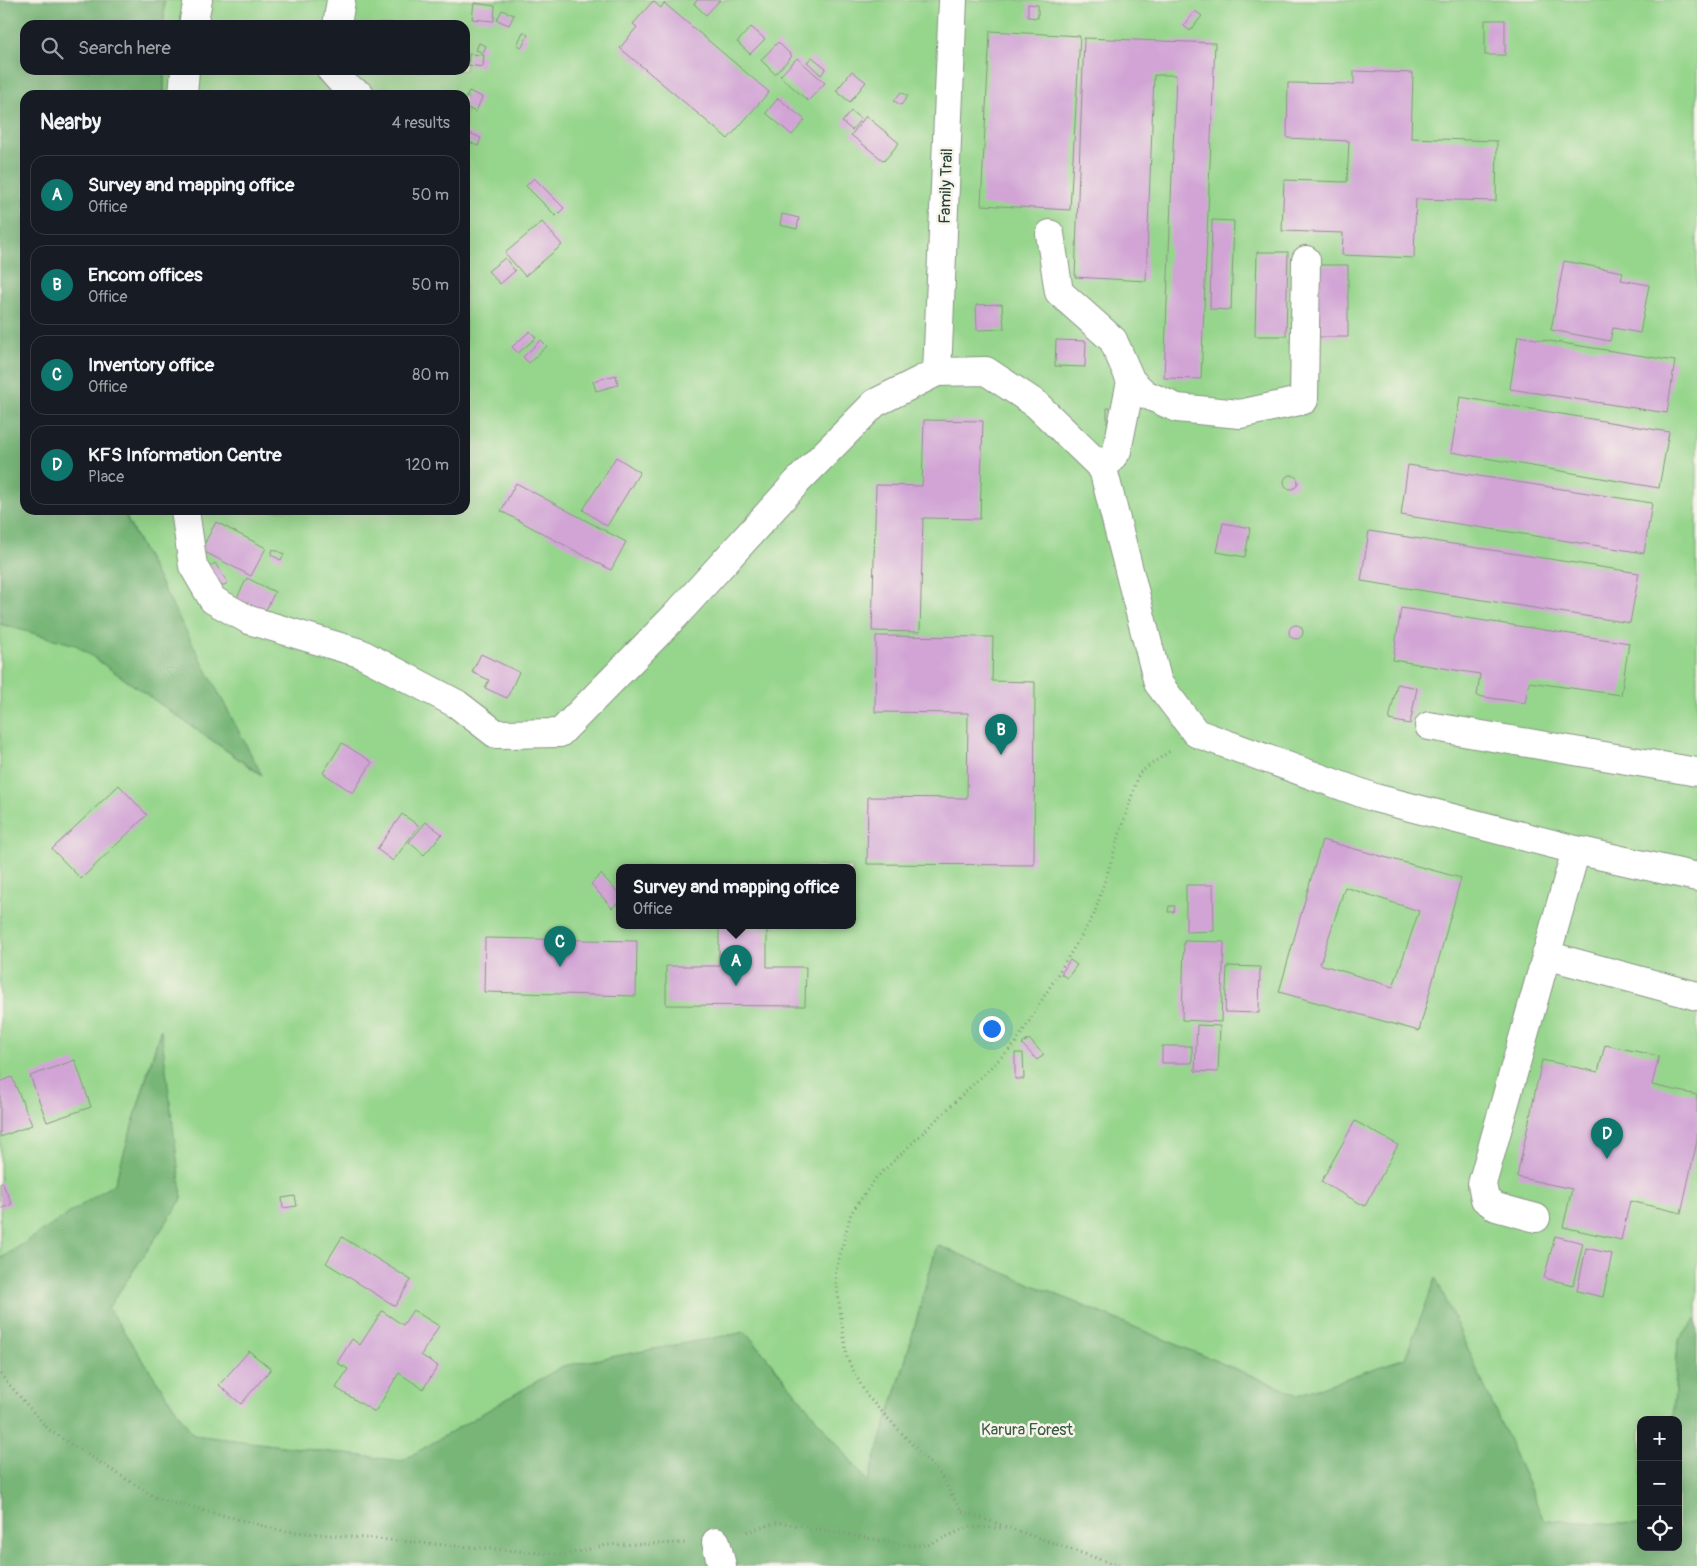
<!DOCTYPE html>
<meta charset="utf-8">
<style>
body{margin:0;font-family:Pangolin,sans-serif;background:#20242c;color:#f1f3f6}
.controls{position:absolute;right:15px;bottom:15px;display:grid;overflow:hidden;border-radius:10px;box-shadow:0 5px 20px #0002}
.controls button{width:45px;height:45px;display:grid;place-items:center;padding:0;border:0;border-bottom:1px solid #363941;background:#171b24;color:#f1f3f6;font:25px sans-serif}
.you{position:absolute;left:991px;top:1028px;width:18px;height:18px;margin:-12px;border:4px solid #fff;border-radius:50%;background:#1a73e8;box-shadow:0 0 0 8px #1a73e833}
.badge{display:grid;place-items:center;width:32px;height:32px;border-radius:50%;background:#0f766e;color:#fff;font-size:16px;font-weight:700}
.pin{position:absolute;translate:-50% -41px;filter:drop-shadow(0 1px 2px #0008)}
.pin::after{content:'';position:absolute;top:26px;width:18px;height:15px;background:inherit;clip-path:polygon(0 0,100% 0,50% 100%)}
.popup{position:absolute;left:616px;top:864px;width:240px;height:65px;box-sizing:border-box;display:grid;place-content:center;border-radius:10px;background:#171b24;filter:drop-shadow(0 1px 4px #0005);font-size:16px;white-space:nowrap;color:#9ea1a6}
.popup b{font-size:19px;color:#f1f3f6}
.popup::after{content:'';position:absolute;left:50%;top:100%;margin-left:-10px;border:10px solid transparent;border-top-color:#171b24}
.list{margin:0;padding:0;list-style:none}
h2{display:flex;justify-content:space-between;align-items:center;height:65px;margin:0;padding:0 20px;font-size:21px}
h2 small{font-size:16px;font-weight:400;color:#9ea1a6}
.list li{display:grid;grid-template-columns:32px 1fr auto;gap:15px;align-items:center;box-sizing:border-box;height:80px;margin:0 10px 10px;padding:0 10px;border:1px solid #363941;border-radius:15px}
.list b{display:block;font-size:19px;white-space:nowrap}
.list p{margin:0;font-size:16px;white-space:nowrap;color:#9ea1a6}
.list em{font-size:16px;font-style:normal;color:#9ea1a6}
.icon{flex:none;width:28px;height:28px;fill:none;stroke:currentColor;stroke-width:2;stroke-linecap:round;stroke-linejoin:round}
.map{position:relative;flex:none;width:1697px;height:1566px;overflow:hidden}
.search{position:absolute;background:#171b24;box-shadow:0 5px 20px #0002;left:20px;top:20px;width:450px;height:55px;display:flex;align-items:center;gap:12px;box-sizing:border-box;padding:0 18px;border-radius:15px;color:#9ea1a6;font-size:19px}
.panel{position:absolute;background:#171b24;box-shadow:0 5px 20px #0002;left:20px;top:90px;width:450px;height:425px;border-radius:15px}
.map>svg:first-child{display:block}
.green{fill:#96d58c;stroke:#5a8960;fill-rule:evenodd}
.forest{fill:#78b678;stroke:#4c7a56}
.building{fill:#d1a4d5;fill-rule:evenodd}
.lines{fill:none;stroke-linecap:round;stroke-linejoin:round}
.minor-casing{stroke:#889484;stroke-width:30}
.path{stroke:#889484;stroke-width:3;stroke-dasharray:1 4;stroke-linecap:butt}
.minor{stroke:#fff;stroke-width:28}
.labels{text-anchor:middle;stroke-width:5;stroke-linejoin:round;paint-order:stroke}
.street-label{font-size:16px;fill:#1f3d34;stroke:#f7f3e8}
.park-label{font-size:16px;fill:#375b46;stroke:#f7f3e8}
</style>
<div class="map">
<svg width="1697" height="1566" viewBox="0 0 1697 1566">
<rect width="100%" height="100%" fill="#f7f3e8"/>
<filter id="ink" filterUnits="userSpaceOnUse"><feTurbulence type="fractalNoise" baseFrequency=".02" numOctaves="2"/><feDisplacementMap in="SourceGraphic" scale="10" xChannelSelector="R" yChannelSelector="G"/><feConvolveMatrix kernelMatrix="1 2 1 2 8 2 1 2 1" color-interpolation-filters="sRGB"/></filter>
<filter id="wash" filterUnits="userSpaceOnUse"><feTurbulence type="fractalNoise" baseFrequency=".0096" numOctaves="4" result="noise"/><feDisplacementMap in="SourceGraphic" scale="20" xChannelSelector="R" yChannelSelector="G"/><feGaussianBlur stdDeviation="1.12" result="paint"/><feColorMatrix in="noise" values="0 0 0 0 0 0 0 0 0 0 0 0 0 0 0 0 0 1.4 0 .05"/><feComposite in="paint" operator="in"/></filter>
<g filter="url(#wash)">
<rect width="100%" height="100%" fill="#f0ead3"/>
<path class="green" d="M164,0H1697V1319L1678,1341L1673,1420H1641V1525L1544,1520L1436,1279L1405,1358L1298,1395L937,1245L905,1362L868,1482L746,1332L563,1366L402,1461L193,1435L108,1308L182,1199L160,1030L115,1184L0,1259V624L76,645L261,775L127,519L128,510H465V95H164V70H465V25H164ZM620,867H852V925H620Z"/>
<path class="forest" d="M0,0H164V25H25V70H164V95H25V510H128L127,520L262,775L76,645L0,624Z
M161,1029L182,1199L108,1308L193,1435L402,1461L563,1366L746,1332L868,1482L905,1362L937,1245L1298,1395L1405,1358L1436,1278L1544,1520L1641,1525V1547H1678V1420H1673L1678,1341L1697,1319V1566H0V1259L115,1183Z"/>
<g id="blocks">
<path class="building" d="M697,0H720L706,15L694,4Z
M653,1L661,8L664,3L769,92L728,139L620,48L637,27L633,24Z
M474,3L495,6L494,21L472,19Z
M1028,4L1038,5V18L1028,17Z
M502,10L514,15L509,25L497,20Z
M1195,11L1202,16L1190,31L1184,26Z
M1485,20H1505V55H1485Z
M751,27L765,39L750,54L737,42Z
M990,31L1080,36L1070,210L981,205Z
M523,32L528,35L522,47L517,45Z
M1084,38L1215,43L1201,379L1164,378L1176,75H1154L1146,281L1075,277Z
M778,42L792,56L775,74L761,60Z
M479,43L486,46L483,53L476,50Z
M469,54L484,55L483,67L468,65Z
M812,57L826,68L821,75L807,62Z
M797,58L825,83L808,101L780,76Z
M852,71L866,82L850,102L836,91Z
M1354,71L1413,73L1411,138L1497,141L1496,201L1416,199L1414,258L1342,255L1343,233L1282,231L1284,180L1347,182L1349,141L1287,138L1288,83L1354,84Z
M469,91L482,97L476,112L465,107V100Z
M901,92L908,96L901,105L894,101Z
M778,98L805,120L792,135L766,113Z
M851,111L861,119L852,130L842,122Z
M866,116L899,143L884,161L851,135Z
M465,131L481,138L478,146L465,140Z
M534,178L564,208L556,216L526,186Z
M782,214L799,218L797,229L780,225Z
M1212,220L1234,221L1231,310L1210,309Z
M542,222L562,245L525,276L505,253Z
M1257,252H1288L1286,336H1255Z
M505,258L515,271L500,284L488,271Z
M1564,261L1623,272L1621,280L1649,285L1640,333L1613,328L1610,341L1551,330Z
M1317,265H1348V337H1317Z
M1002,304L1004,329L977,330L976,305Z
M530,331L536,338L518,353L512,347Z
M1518,336L1675,361L1667,413L1510,389Z
M541,340L547,346L529,363L523,357Z
M1056,340L1086,341L1085,367L1055,366Z
M616,375L618,385L596,391L593,381Z
M1460,397L1669,432L1659,488L1451,452Z
M1107,408H1116V423H1107Z
M924,420L983,421L980,519L923,518L920,632L872,631L876,485L922,486Z
M616,457L640,472L607,526L583,510Z
M1408,465L1652,503L1644,553L1401,515Z
M1284 482a7 7 0 1 1 14 0a7 7 0 1 1-14 0Z
M516,483L626,542L611,570L501,511Z
M216,522L266,548L251,576L201,550Z
M1223,523L1250,528L1245,557L1217,552Z
M1369,531L1639,573L1630,623L1361,581Z
M273,549L284,554L281,560L271,555Z
M215,563L228,583L220,587L207,568Z
M247,578L275,592L264,614L236,600Z
M1401,608L1629,643L1621,695L1529,682L1525,703L1477,696L1480,674L1393,660Z
M1289 632a7 7 0 1 1 14 0a7 7 0 1 1-14 0Z
M876,636L993,637L992,681L1035,682L1034,865L867,864L868,797L967,798L968,713L875,712Z
M481,654L519,672L507,698L485,688L489,680L472,672Z
M1397,684L1417,688L1410,724L1389,720Z
M342,743L372,762L353,793L323,773Z
M119,785L147,815L81,879L52,849Z
M402,814L419,826L393,861L377,849Z
M426,822L442,834L424,855L409,842Z
M1322,840L1461,878L1419,1031L1279,992ZM1345,887L1419,911L1393,987L1320,964Z
M601,874L620,895V901L612,908L591,884Z
M1186,885H1213L1214,931L1186,932Z
M1169,906H1175L1174,912H1168Z
M719,928H767V967H806L805,1006L666,1005V966H719Z
M485,938L637,941L636,996L484,992Z
M1184,941L1224,942L1221,1022L1182,1020Z
M1070,960L1077,965L1067,978L1061,974Z
M1227,966L1260,967L1259,1013L1225,1012Z
M1197,1025L1220,1026L1218,1072L1195,1071Z
M1029,1039L1044,1055L1037,1060L1022,1044Z
M1605,1045L1659,1056L1652,1085L1697,1095V1141L1681,1213L1630,1201L1621,1240L1563,1227L1572,1189L1517,1177L1542,1060L1598,1072Z
M1162,1046H1192V1063H1162Z
M1015,1053H1023L1024,1079H1015Z
M75,1060L91,1107L47,1122L30,1076Z
M12,1077L32,1125L0,1137V1082Z
M1355,1121L1398,1145L1365,1206L1321,1182Z
M2,1182L12,1204L0,1209V1183Z
M295,1196L297,1206L283,1208L282,1198Z
M1555,1236L1583,1243L1573,1285L1544,1278Z
M342,1237L411,1280L395,1306L326,1263Z
M1586,1248L1612,1254L1603,1297L1577,1291Z
M413,1310L439,1326L421,1355L438,1366L423,1389L399,1373L375,1412L336,1388L348,1369L337,1363L352,1339L360,1345L382,1311L403,1325Z
M249,1351L271,1369L241,1404L219,1385Z"/>
</g>
</g>
<g filter="url(#ink)">
<use href="#blocks" fill-opacity="0" stroke="#889484" stroke-width="1"/>
<g class="lines">
<g class="minor-casing">
<path id="minor" d="M193,25L198,0
M337,25L341,0
M331,70L346,87L360,95
M183,95L185,70
M1050,234L1059,292L1113,340L1131,381
M937,372L953,0
M1103,469L1117,451L1131,381L1145,394L1177,408L1240,414L1304,400L1306,260
M185,510L193,566L213,600L249,620L360,653L457,704L496,734L560,733L675,616L797,482L875,403L937,372L986,371L1036,404L1103,469L1158,683L1196,733L1375,798L1576,850L1697,877
M1429,726L1697,772
M1546,955L1697,996
M1536,1218L1496,1207L1485,1199L1482,1184L1576,850
M716,1542L722,1566"/>
</g>
<path class="path" d="M0,1374L49,1430L156,1498L283,1531L564,1555L607,1545L685,1543
M747,1532L778,1522L907,1545H928L968,1527L1006,1528
M1119,1566L961,1511L940,1474L867,1396L847,1359L835,1274L851,1213L876,1178L1015,1044L1094,915L1139,773L1170,751"/>
<use href="#minor" class="minor"/>
</g>
</g>
<g class="labels">
<g class="street-label">
<text transform="translate(945 186) rotate(-88)" y="6">Family Trail</text>
</g>
<g class="park-label">
<text x="1027" y="1435">Karura Forest</text>
</g>
</g>
</svg>
<div class="controls">
<button>+</button>
<button>−</button>
<button><svg class="icon" aria-label="locate" viewBox="0 0 24 24"><circle cx="12" cy="12" r="6"/><path d="M12 2v4M12 18v4M2 12h4M18 12h4"/></svg></button>
</div>
<div class="you"></div>
<div class="pin badge" style="left:736px;top:986px">A</div>
<div class="popup"><b>Survey and mapping office</b>Office</div>
<div class="pin badge" style="left:1001px;top:755px">B</div>
<div class="pin badge" style="left:560px;top:967px">C</div>
<div class="pin badge" style="left:1607px;top:1159px">D</div>
<div class="search"><svg class="icon" aria-label="search" viewBox="0 0 24 24"><circle cx="10" cy="10" r="6"/><path d="M15 15l6 6"/></svg>Search here</div>
<section class="panel">
<h2>Nearby<small>4 results</small></h2>
<ul class="list">
<li><span class="badge">A</span><div><b>Survey and mapping office</b><p>Office</p></div><em>50 m</em></li>
<li><span class="badge">B</span><div><b>Encom offices</b><p>Office</p></div><em>50 m</em></li>
<li><span class="badge">C</span><div><b>Inventory office</b><p>Office</p></div><em>80 m</em></li>
<li><span class="badge">D</span><div><b>KFS Information Centre</b><p>Place</p></div><em>120 m</em></li>
</ul>
</section>
</div>
